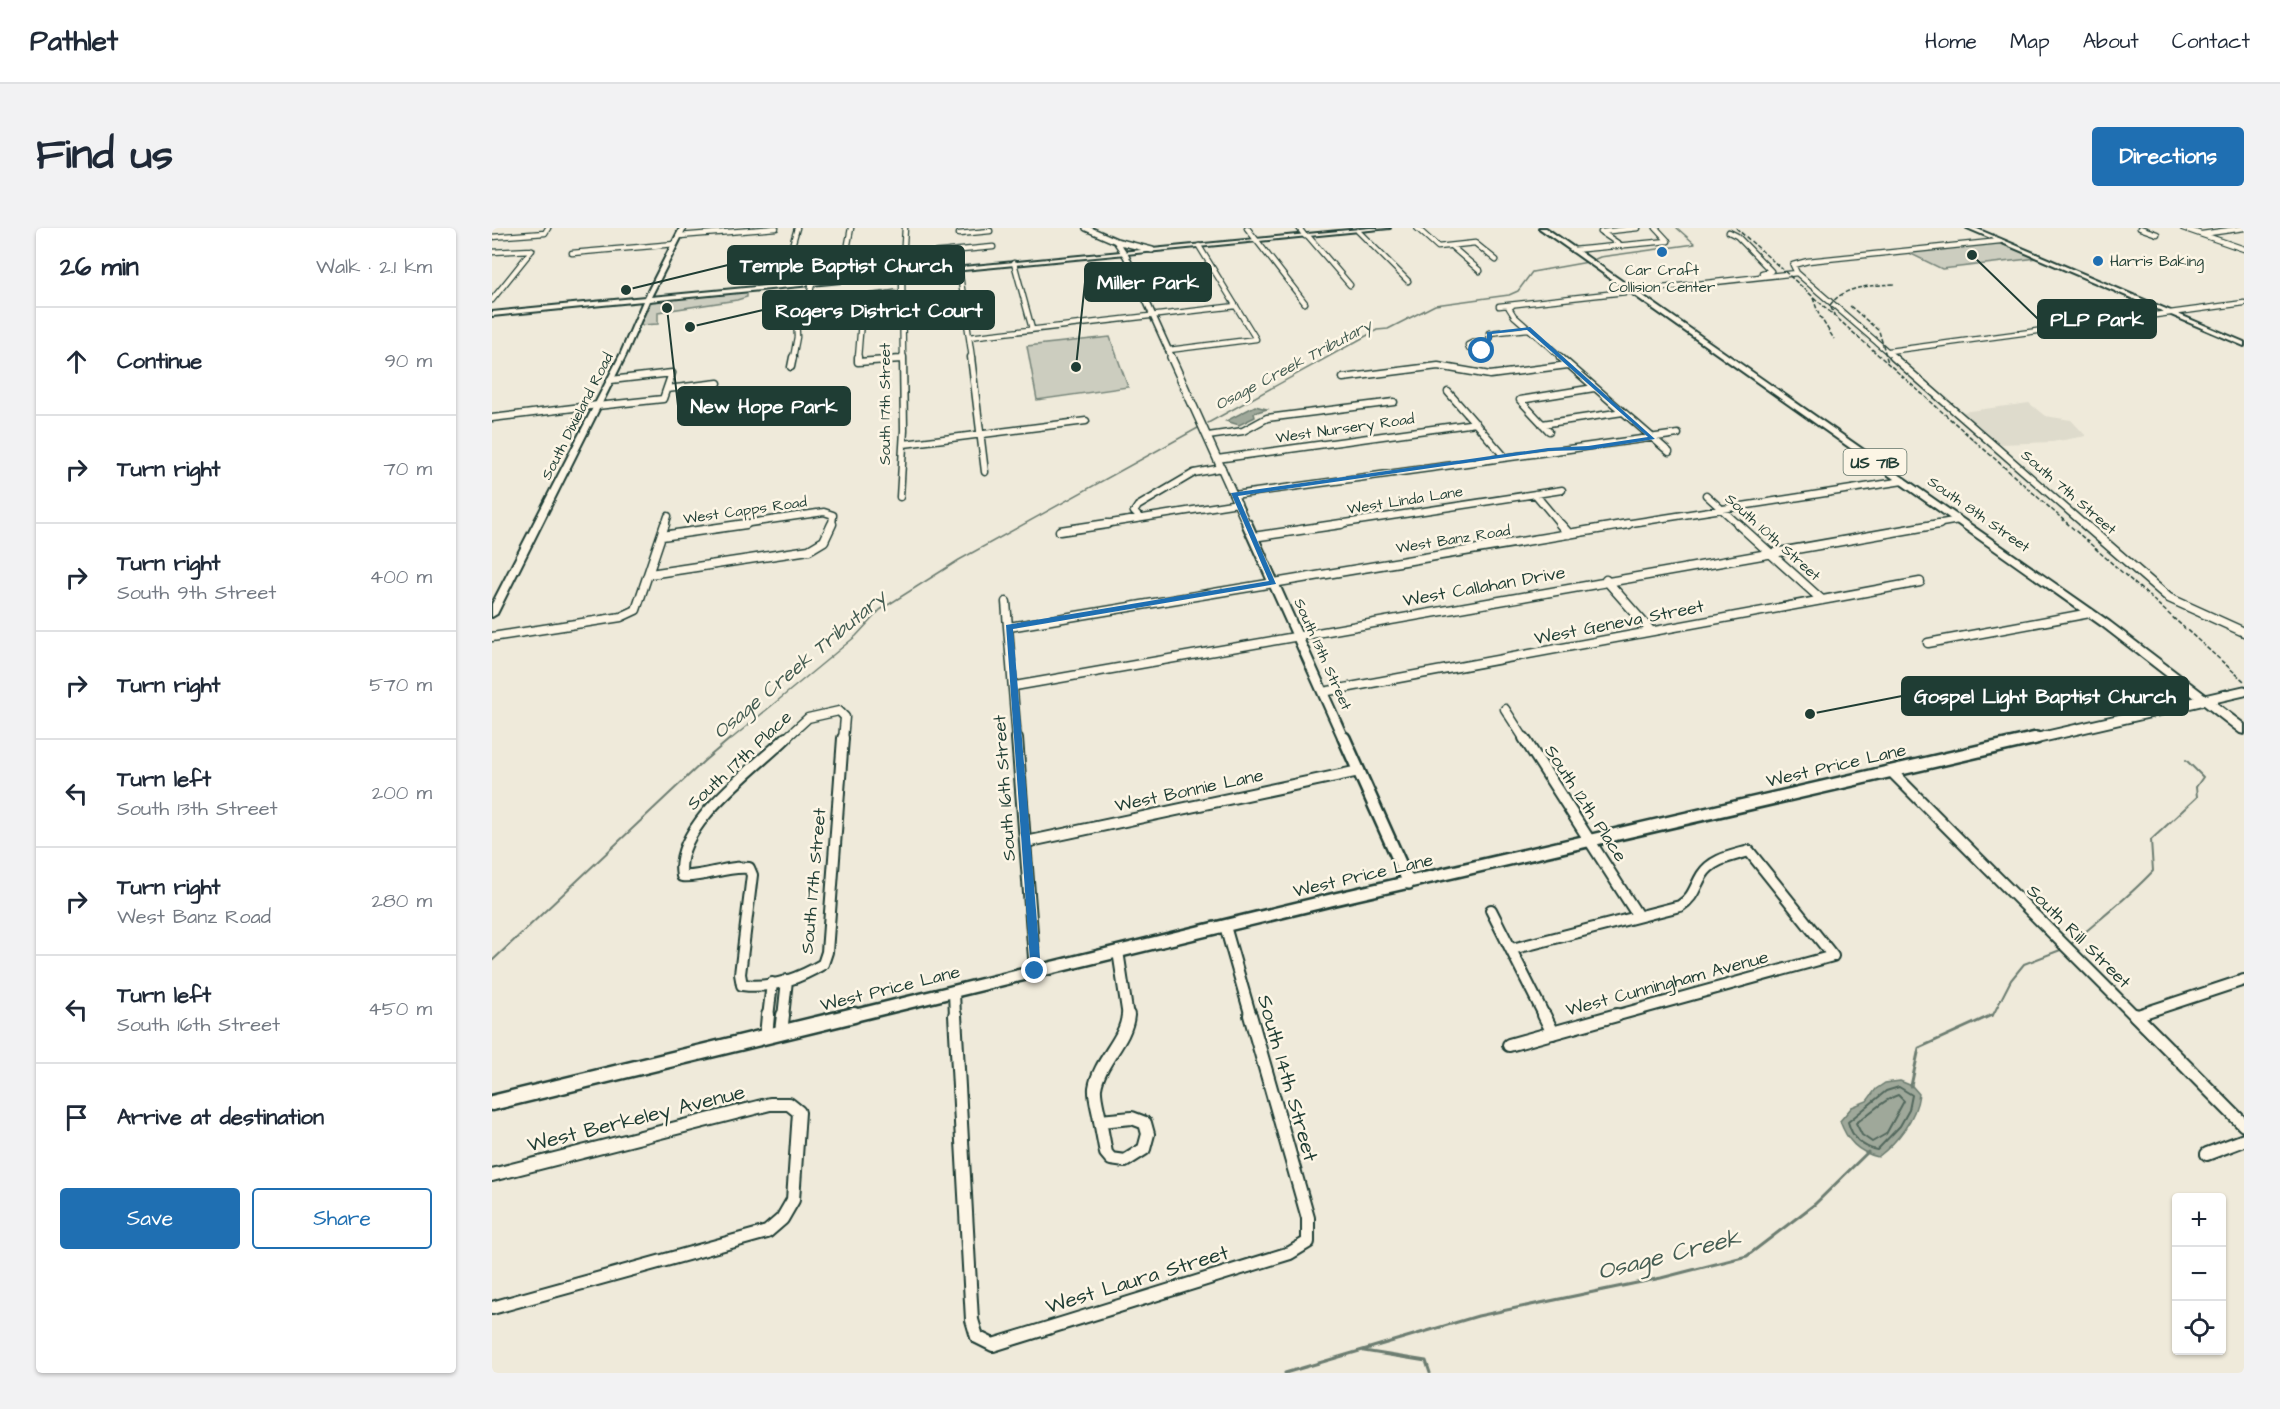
<!DOCTYPE html>
<meta charset="utf-8">
<style>
body{margin:0;font-family:"Architects Daughter",sans-serif;background:#f2f2f3;color:#1f2937}
.controls{position:absolute;right:18px;bottom:18px;display:grid;overflow:hidden;border-radius:6px;box-shadow:0 2px 4px #0004}
.controls button{width:54px;height:54px;display:grid;place-items:center;padding:0;border:0;border-bottom:2px solid #e0e1e3;background:#fff;color:#1f2937;font:30px sans-serif}
.stop{position:absolute;width:18px;height:18px;margin:-14px;border:4px solid #1f6fb2;border-radius:50%;background:#fff}
.stop.end{background:#1f6fb2;border-color:#fff;box-shadow:0 2px 6px #0008}
.list{margin:0;padding:0;list-style:none}
h2{display:flex;justify-content:space-between;align-items:center;height:78px;margin:0;padding:0 24px;font-size:26px}
h2 small{font-size:20px;font-weight:400;color:#747a83}
.list li{display:grid;grid-template-columns:39px 1fr auto;gap:18px;align-items:center;box-sizing:border-box;height:108px;padding:0 24px;border-top:2px solid #e0e1e3}
.list b{display:block;font-size:22px;white-space:nowrap}
.list p{margin:0;font-size:20px;white-space:nowrap;color:#747a83}
.list em{font-size:20px;font-style:normal;color:#747a83}
.actions{display:flex;gap:12px;padding:18px 24px}
.actions a{flex:1;padding:14px 0;border:2px solid #1f6fb2;border-radius:6px;text-align:center;font-size:21px;color:#1f6fb2}
.actions .main{background:#1f6fb2;color:#fff}
.icon{flex:none;width:33px;height:33px;fill:none;stroke:currentColor;stroke-width:2;stroke-linecap:round;stroke-linejoin:round}
.map{position:relative;flex:none;width:1752px;height:1145px;overflow:hidden;border-radius:6px}
header{display:flex;align-items:center;gap:36px;box-sizing:border-box;height:84px;padding:0 30px;background:#fff;border-bottom:2px solid #e0e1e3}
header strong{font-size:28px}
nav{display:flex;gap:33px;margin-inline-start:auto;font-size:21px}
.intro{display:flex;align-items:center;justify-content:space-between;box-sizing:border-box;height:144px;padding:0 36px}
h1{margin:0;font-size:42px}
.button{padding:15px 27px;border-radius:6px;background:#1f6fb2;color:#fff;font-size:21px;font-weight:700}
main{display:flex;gap:36px;padding:0 36px}
aside{flex:1;background:#fff;border-radius:6px;box-shadow:0 2px 4px #0004}
.map>svg:first-child{display:block}
.built{fill:#dedbcc}
.green{fill:#cccdbf;stroke:#76857a;stroke-width:1.5}
.water{fill:#9fa89a;stroke:#6c7d71;stroke-width:1.5}
.lines{fill:none;stroke-linecap:round;stroke-linejoin:round}
.shore{stroke:#52685d;stroke-width:2}
.stream-far2{stroke:#6c7d71;stroke-width:1.5}
.stream-far1{stroke:#6c7d71;stroke-width:2}
.stream{stroke:#6c7d71;stroke-width:3}
.minor-far4-casing{stroke:#1f3d34;stroke-width:7}
.minor-far3-casing{stroke:#1f3d34;stroke-width:9}
.minor-far2-casing{stroke:#1f3d34;stroke-width:11}
.minor-far1-casing{stroke:#1f3d34;stroke-width:14}
.minor-casing{stroke:#1f3d34;stroke-width:16}
.tertiary-far4-casing{stroke:#1f3d34;stroke-width:8}
.tertiary-far3-casing{stroke:#1f3d34;stroke-width:10}
.tertiary-far2-casing{stroke:#1f3d34;stroke-width:13}
.tertiary-far1-casing{stroke:#1f3d34;stroke-width:16}
.tertiary-casing{stroke:#1f3d34;stroke-width:19}
.secondary-casing{stroke:#1f3d34;stroke-width:4}
.primary-casing{stroke:#1f3d34;stroke-width:4}
.minor-far4{stroke:#fcf5e5;stroke-width:4.5}
.minor-far3{stroke:#fcf5e5;stroke-width:6}
.minor-far2{stroke:#fcf5e5;stroke-width:8}
.minor-far1{stroke:#fcf5e5;stroke-width:10}
.minor{stroke:#fcf5e5;stroke-width:12}
.tertiary-far4{stroke:#fcf5e5;stroke-width:5}
.tertiary-far3{stroke:#fcf5e5;stroke-width:7}
.tertiary-far2{stroke:#fcf5e5;stroke-width:9}
.tertiary-far1{stroke:#fcf5e5;stroke-width:11}
.tertiary{stroke:#fcf5e5;stroke-width:14}
.secondary{fill:#fcf5e5;fill-rule:evenodd}
.primary{fill:#fcf5e5;fill-rule:evenodd}
.rail{stroke:#1f3d34;stroke-width:1.5;stroke-dasharray:4.5 2;stroke-linecap:butt}
.route{fill:#1f6fb2}
.poi-dot{fill:#1f6fb2;stroke:#fcf5e5;stroke-width:2}
.labels{text-anchor:middle;stroke-width:5;stroke-linejoin:round;paint-order:stroke}
.far-poi-label{font-size:15px;fill:#1f3d34;stroke:#fcf5e5;text-anchor:start}
.far-street-label{font-size:15px;fill:#1f3d34;stroke:#fcf5e5}
.far-water-label{font-size:16px;font-style:italic;fill:#455d53;stroke:#fcf5e5}
.shield{fill:#fcf5e5;stroke:#617469;stroke-width:1.5}
.shield-label{font-size:16px;font-weight:bold;fill:#1f3d34}
.street-label{font-size:18px;fill:#1f3d34;stroke:#fcf5e5}
.water-label{font-size:20px;font-style:italic;fill:#455d53;stroke:#fcf5e5}
.near-street-label{font-size:21px;fill:#1f3d34;stroke:#fcf5e5}
.near-water-label{font-size:24px;font-style:italic;fill:#455d53;stroke:#fcf5e5}
.leader{fill:none;stroke:#1f3d34;stroke-width:2}
.callout-dot{fill:#1f3d34;stroke:#fcf5e5;stroke-width:2}
.callout{fill:#1f3d34;stroke:#1f3d34;stroke-width:2}
.callout-label{font-size:20px;text-anchor:middle;font-weight:bold;fill:#fff}
</style>
<header>
<strong>Pathlet</strong>
<nav><a>Home</a><a>Map</a><a>About</a><a>Contact</a></nav>
</header>
<div class="intro"><h1>Find us</h1><a class="button">Directions</a></div>
<main>
<aside>
<h2>26 min<small>Walk · 2.1 km</small></h2>
<ul class="list">
<li><svg class="icon" aria-label="ahead" viewBox="0 0 24 24"><path d="M12 20V5M6 11l6-6 6 6"/></svg><div><b>Continue</b></div><em>90 m</em></li>
<li><svg class="icon" aria-label="right" viewBox="0 0 24 24"><path d="M7 20v-9h11M14 6l5 5-5 5"/></svg><div><b>Turn right</b></div><em>70 m</em></li>
<li><svg class="icon" aria-label="right" viewBox="0 0 24 24"><path d="M7 20v-9h11M14 6l5 5-5 5"/></svg><div><b>Turn right</b><p>South 9th Street</p></div><em>400 m</em></li>
<li><svg class="icon" aria-label="right" viewBox="0 0 24 24"><path d="M7 20v-9h11M14 6l5 5-5 5"/></svg><div><b>Turn right</b></div><em>570 m</em></li>
<li><svg class="icon" aria-label="left" viewBox="0 0 24 24"><path d="M17 20v-9H6M10 6l-5 5 5 5"/></svg><div><b>Turn left</b><p>South 13th Street</p></div><em>200 m</em></li>
<li><svg class="icon" aria-label="right" viewBox="0 0 24 24"><path d="M7 20v-9h11M14 6l5 5-5 5"/></svg><div><b>Turn right</b><p>West Banz Road</p></div><em>280 m</em></li>
<li><svg class="icon" aria-label="left" viewBox="0 0 24 24"><path d="M17 20v-9H6M10 6l-5 5 5 5"/></svg><div><b>Turn left</b><p>South 16th Street</p></div><em>450 m</em></li>
<li><svg class="icon" aria-label="arrive" viewBox="0 0 24 24"><path d="M6 21V4h12l-3 4 3 4H6"/></svg><div><b>Arrive at destination</b></div></li>
</ul>
<div class="actions"><a class="main">Save</a><a>Share</a></div>
</aside>
<div class="map">
<svg width="1752" height="1145" viewBox="0 0 1752 1145">
<rect width="100%" height="100%" fill="#efeada"/>
<filter id="ink" filterUnits="userSpaceOnUse"><feTurbulence type="fractalNoise" baseFrequency=".0167" numOctaves="2"/><feDisplacementMap in="SourceGraphic" scale="12" xChannelSelector="R" yChannelSelector="G"/><feConvolveMatrix kernelMatrix="1 2 1 2 8 2 1 2 1" color-interpolation-filters="sRGB"/></filter>
<g filter="url(#ink)">
<path class="built" d="M1537,175L1553,188L1579,192L1594,208L1560,214L1508,216L1470,184Z"/>
<path class="green" d="M1498,15L1511,16L1545,30L1450,41L1415,24Z
M255,63V69L245,72L166,84V96L148,97L159,74L165,72Z
M618,109L636,159L545,172L535,118Z"/>
<path class="water" d="M763,178L775,181L762,185L763,189L747,197L734,193Z
M1408,853L1420,858L1427,866C1424,891 1405,914 1386,929C1366,924 1355,913 1348,893L1360,879L1375,873L1384,861L1393,855Z"/>
<g class="lines">
<path class="shore" d="M1407,859L1420,867L1417,882L1408,898L1385,922C1370,919 1360,909 1356,894L1394,863Z
M1406,867L1412,873L1394,906L1380,914L1370,907L1364,895C1378,886 1390,872 1406,867Z"/>
<path class="stream-far2" d="M1099,33L1108,29L1203,16L1185,0
M716,195L885,102L896,101L943,77L1017,67L1026,63L1040,44L1096,34
M238,512L364,408L388,382L467,332L706,200"/>
<path class="stream-far1" d="M1578,717C1606,692 1635,671 1661,643L1659,612L1705,569L1704,559L1711,549L1694,532
M0,733L212,533L239,510
M1500,789L1519,752L1532,736L1571,721"/>
<path class="stream" d="M1419,858L1427,820L1500,787
M872,1123L934,1133L938,1145
M793,1145L986,1088L1169,1050L1255,1028L1323,976L1376,924"/>
<g class="minor-far4-casing">
<path id="minor-far4" d="M755,0L813,75
M807,0L813,8
M925,0L946,19L983,15L1004,32
M1164,0L1176,13
M1648,0L1665,6
M1691,0L1752,21
M866,3L916,53
M1237,4L1245,8L1279,43L1270,45
M467,6L498,3
M1710,6L1752,0
M187,8L284,0
M816,8L858,57
M0,9L53,5L56,0
M356,16L359,0
M959,18L988,43
M1130,18L1109,4L1146,0
M299,21L305,0
M1081,22L1176,13
M0,24L40,22
M80,25L183,16
M522,35L540,101
M467,40L480,130
M270,41L501,19
M0,72L40,22
M1021,77L1017,80L1022,88L1070,130
M1007,78L1305,45
M477,109L744,78
M982,114L993,115L999,120L990,123L977,121L976,117Z
M993,115L998,111L997,105L1036,101
M677,122L764,111L707,18
M1397,123L1752,75
M301,130L305,109L304,85L316,75L320,55
M366,130L371,69L410,64
M411,130L410,48L413,0
M1403,130L1305,45L1301,37L1316,33L1508,13"/>
</g>
<g class="minor-far3-casing">
<path id="minor-far3" d="M366,129V134L409,131
M479,129L493,244
M1068,129L1177,224
M1401,129L1593,297
M299,139L301,129
M851,150L946,138L998,147L1076,137
M175,161L226,155
M956,164L1012,228
M105,178L171,171L180,145L119,152
M0,190L106,177
M1050,196L1131,184
M1057,203L1028,172L1102,160
M716,208L751,203L775,190L902,174
M412,216L594,193
M725,231L984,195
M1043,266L1069,297
M742,267L1186,206
M1214,267L1247,297
M408,269L412,202L411,129
M648,290L642,284L646,278L702,245L730,240
M173,297L176,288
M244,297L332,284L341,287L340,297
M606,297L746,275
M840,297L1070,262
M1127,297L1411,253
M1438,297L1467,292"/>
</g>
<g class="minor-far2-casing">
<path id="minor-far2" d="M1068,296L1077,306
M1246,296L1330,372
M1592,296L1677,370L1752,404
M568,303L615,296
M170,308L254,296
M761,309L849,296
M158,346L317,322L332,313L340,296
M1114,352L1159,403
M514,374L525,512
M517,399L1136,296
M0,409L129,389L144,382L173,296
M1436,415L1598,385
M523,458L1447,296
M831,464L1428,354
M1013,481L1033,512
M292,512L316,490L347,483L353,489L351,512"/>
</g>
<g class="minor-far1-casing">
<path id="minor-far1" d="M294,510C261,542 180,599 190,648C213,650 234,637 257,640L260,647L248,746L250,757C279,761 306,751 331,736L335,724L351,510
M525,510L543,743
M1032,510L1146,688
M1399,543L1644,789
M534,614L867,543
M999,682L1053,789
M733,698L759,789
M1020,721L1188,678C1202,669 1202,660 1210,647C1220,631 1240,628 1257,623L1341,728L1119,789
M626,723L636,789
M462,763L463,789
M1643,788L1752,752
M276,789L280,755
M291,789L295,752"/>
</g>
<g class="minor-casing">
<path id="minor" d="M463,787L480,1092L485,1109L501,1117L798,1025L816,1014V990L758,787
M1052,787L1061,805
M1643,787L1752,897
M289,804L291,787
M274,808L276,787
M1017,817L1125,787
M640,890L653,895L656,906L652,921L633,933L619,931L614,925L608,893Z
M608,893C607,883 602,870 603,860C607,833 634,813 636,787
M1715,926L1752,912
M0,947L278,876H297L307,884L301,972L290,991L275,1004L0,1080"/>
</g>
<g class="tertiary-far4-casing">
<path id="tertiary-far4" d="M594,0L624,13L634,28L680,130
M624,13L660,22"/>
</g>
<g class="tertiary-far3-casing">
<path id="tertiary-far3" d="M679,129L755,297"/>
</g>
<g class="tertiary-far2-casing">
<path id="tertiary-far2" d="M755,296L852,512
M1538,512L1752,463"/>
</g>
<g class="tertiary-far1-casing">
<path id="tertiary-far1" d="M852,510L917,655
M356,789L843,671L1544,510"/>
</g>
<g class="tertiary-casing">
<path id="tertiary" d="M0,875L362,787"/>
</g>
<g class="secondary-casing">
<path id="secondary" d="M188,0H194L159,69L878,0H898L157,73L134,127L5,386L0,389V376L128,127L151,73L0,88V84L153,69Z
M1475,0H1483L1752,114V118Z"/>
</g>
<g class="primary-casing">
<path id="primary" d="M1047,0H1054L1618,394L1752,496V506L1748,505L1610,398Z"/>
</g>
<use href="#minor-far4" class="minor-far4"/>
<use href="#minor-far3" class="minor-far3"/>
<use href="#minor-far2" class="minor-far2"/>
<use href="#minor-far1" class="minor-far1"/>
<use href="#minor" class="minor"/>
<use href="#tertiary-far4" class="tertiary-far4"/>
<use href="#tertiary-far3" class="tertiary-far3"/>
<use href="#tertiary-far2" class="tertiary-far2"/>
<use href="#tertiary-far1" class="tertiary-far1"/>
<use href="#tertiary" class="tertiary"/>
<use href="#secondary" class="secondary"/>
<use href="#primary" class="primary"/>
<path class="rail" d="M1244,0L1752,453
M1321,70L1327,87L1342,111
M1358,78L1387,103L1396,135
M1343,89L1338,77C1353,57 1379,58 1402,56"/>
</g>
</g>
<path class="route" d="M1038,99L1163,211L1096,222L1056,223L746,268L784,356L521,401L549,743L547,747H539L514,397L777,353L739,265L1056,220L1096,218L1156,209L1035,102L1000,106V111L997,115L1001,121L990,125L988,123L995,119L991,115L995,111V104Z"/>
<g class="poi-dot">
<circle cx="1170" cy="24" r="6"/>
<circle cx="1606" cy="33" r="6"/>
</g>
<g class="labels">
<g class="far-poi-label">
<text x="1618" y="38">Harris Baking</text>
<text x="1170" y="47" text-anchor="middle">Car Craft<tspan x="1170" dy="17">Collision Center</tspan></text>
</g>
<g class="far-street-label">
<text transform="translate(393 176) rotate(-90)" y="5">South 17th Street</text>
<text transform="translate(85 188) rotate(-63)" y="5">South Dixieland Road</text>
<text transform="translate(853 200) rotate(-8)" y="5">West Nursery Road</text>
<text transform="translate(1577 264) rotate(41)" y="5">South 7th Street</text>
<text transform="translate(913 272) rotate(-9)" y="5">West Linda Lane</text>
<text transform="translate(253 282) rotate(-8)" y="5">West Capps Road</text>
<text transform="translate(1487 286) rotate(35)" y="5">South 8th Street</text>
<text transform="translate(1281 309) rotate(42)" y="5">South 10th Street</text>
<text transform="translate(961 311) rotate(-9)" y="5">West Banz Road</text>
<text transform="translate(831 426) rotate(66)" y="5">South 13th Street</text>
</g>
<g class="far-water-label">
<text transform="translate(801 136) rotate(-28)" y="6">Osage Creek Tributary</text>
</g>
<rect class="shield" x="1351.5" y="221" width="63" height="26" rx="4.5"/>
<g class="shield-label">
<text x="1383" y="240">US 71B</text>
</g>
<g class="street-label">
<text transform="translate(992 358) rotate(-10)" y="6">West Callahan Drive</text>
<text transform="translate(1127 394) rotate(-11)" y="6">West Geneva Street</text>
<text transform="translate(247 532) rotate(-43)" y="6">South 17th Place</text>
<text transform="translate(1344 537) rotate(-13)" y="6">West Price Lane</text>
<text transform="translate(512 560) rotate(-94)" y="6">South 16th Street</text>
<text transform="translate(697 562) rotate(-12)" y="6">West Bonnie Lane</text>
<text transform="translate(1094 575) rotate(57)" y="6">South 12th Place</text>
<text transform="translate(871 647) rotate(-13)" y="6">West Price Lane</text>
<text transform="translate(321 653) rotate(-85)" y="6">South 17th Street</text>
<text transform="translate(1587 708) rotate(45)" y="6">South Rill Street</text>
<text transform="translate(1175 755) rotate(-15)" y="6">West Cunningham Avenue</text>
<text transform="translate(398 760) rotate(-14)" y="6">West Price Lane</text>
</g>
<g class="water-label">
<text transform="translate(307 436) rotate(-40)" y="7">Osage Creek Tributary</text>
</g>
<g class="near-street-label">
<text transform="translate(796 850) rotate(74)" y="7">South 14th Street</text>
<text transform="translate(144 890) rotate(-14)" y="7">West Berkeley Avenue</text>
<text transform="translate(645 1051) rotate(-17)" y="7">West Laura Street</text>
</g>
<g class="near-water-label">
<text transform="translate(1177 1026) rotate(-14)" y="8">Osage Creek</text>
</g>
</g>
<path class="leader" d="M134 62L236 37M584 139L593 54M198 99L271 82M1480 27L1546 91M175 80L186 178M1318 486L1410 468"/>
<g class="callout-dot">
<circle cx="134" cy="62" r="6"/>
<circle cx="584" cy="139" r="6"/>
<circle cx="198" cy="99" r="6"/>
<circle cx="1480" cy="27" r="6"/>
<circle cx="175" cy="80" r="6"/>
<circle cx="1318" cy="486" r="6"/>
</g>
<g class="callout">
<rect x="236" y="18" width="236" height="38" rx="6"/>
<rect x="593" y="35" width="126" height="38" rx="6"/>
<rect x="271" y="63" width="231" height="38" rx="6"/>
<rect x="1546" y="72" width="118" height="38" rx="6"/>
<rect x="186" y="159" width="172" height="38" rx="6"/>
<rect x="1410" y="449" width="286" height="38" rx="6"/>
</g>
<g class="callout-label">
<text x="354" y="44">Temple Baptist Church</text>
<text x="656" y="61">Miller Park</text>
<text x="387" y="89">Rogers District Court</text>
<text x="1605" y="98">PLP Park</text>
<text x="272" y="185">New Hope Park</text>
<text x="1553" y="475">Gospel Light Baptist Church</text>
</g>
</svg>
<div class="controls">
<button>+</button>
<button>−</button>
<button><svg class="icon" aria-label="locate" viewBox="0 0 24 24"><circle cx="12" cy="12" r="6"/><path d="M12 2v4M12 18v4M2 12h4M18 12h4"/></svg></button>
</div>
<div class="stop" style="left:990px;top:123px"></div>
<div class="stop end" style="left:543px;top:743px"></div>
</div>
</main>
